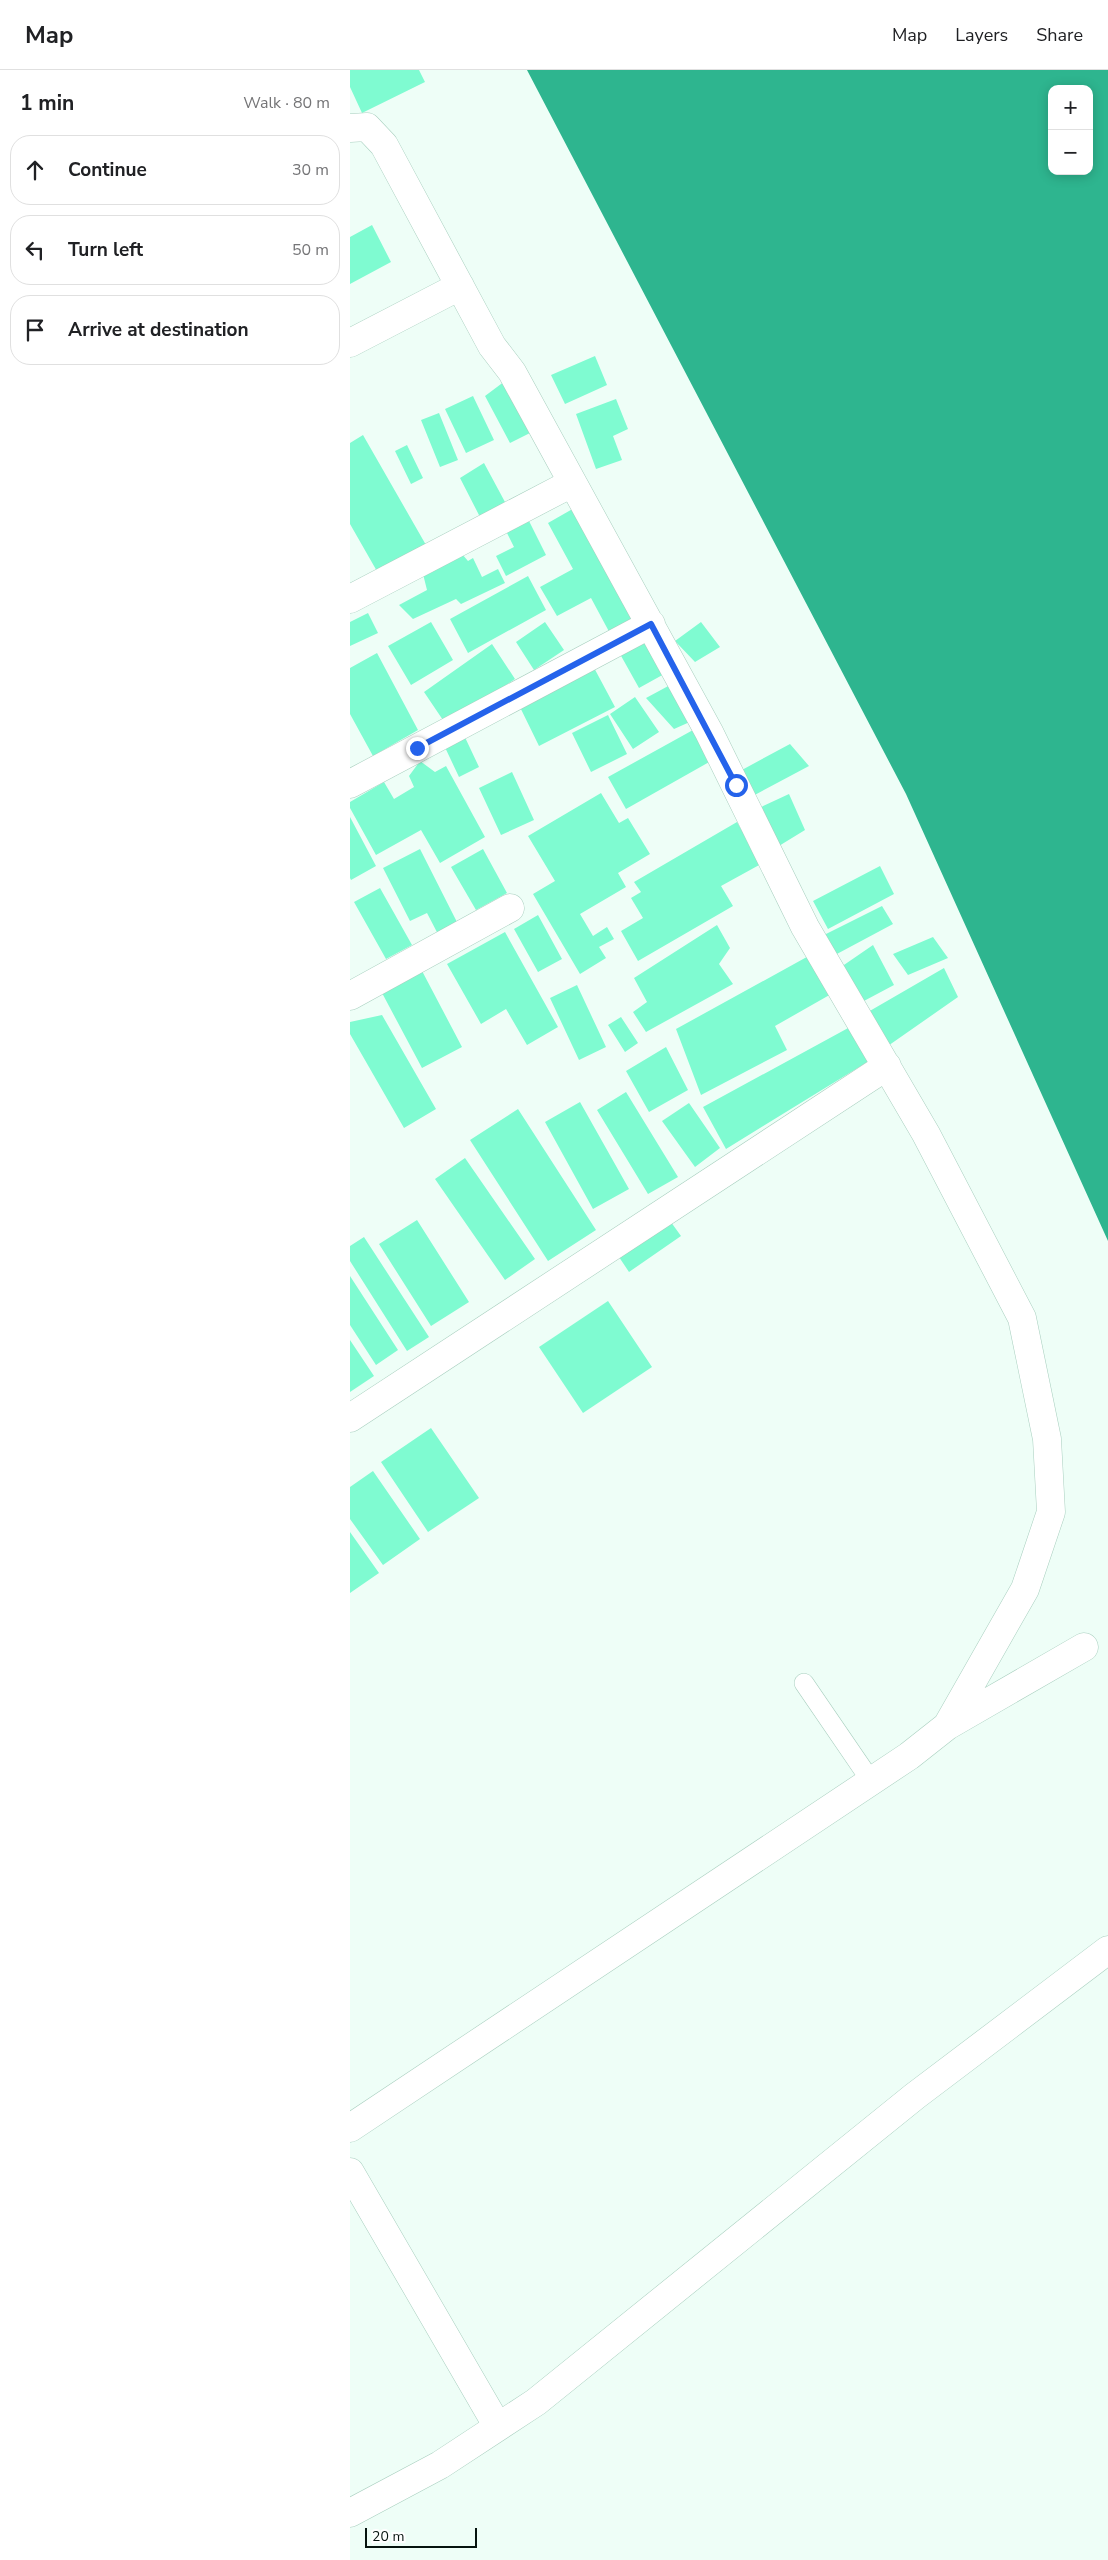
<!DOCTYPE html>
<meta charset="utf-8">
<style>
body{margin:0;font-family:"Nunito Sans",sans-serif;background:#f6f6f6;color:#202124}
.controls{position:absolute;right:15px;top:15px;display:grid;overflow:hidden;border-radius:10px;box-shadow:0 2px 12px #0003}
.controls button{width:45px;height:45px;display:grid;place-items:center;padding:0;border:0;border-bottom:1px solid #e0e0e0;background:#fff;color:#202124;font:25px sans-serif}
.scale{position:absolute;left:15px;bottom:12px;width:112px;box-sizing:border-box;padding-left:5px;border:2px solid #06140f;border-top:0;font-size:14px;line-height:18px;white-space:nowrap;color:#06140f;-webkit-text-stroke:4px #fff;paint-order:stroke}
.stop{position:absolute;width:15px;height:15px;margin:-11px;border:4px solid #2563eb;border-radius:50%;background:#fff}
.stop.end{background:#2563eb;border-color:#fff;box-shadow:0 1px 5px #0008}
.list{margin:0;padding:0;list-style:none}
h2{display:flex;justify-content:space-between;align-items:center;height:65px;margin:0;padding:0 20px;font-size:21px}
h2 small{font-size:16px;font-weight:400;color:#757577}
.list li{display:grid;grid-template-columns:32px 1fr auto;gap:15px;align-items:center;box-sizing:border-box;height:70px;margin:0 10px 10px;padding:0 10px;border:1px solid #e0e0e0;border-radius:20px}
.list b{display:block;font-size:19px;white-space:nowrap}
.list em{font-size:16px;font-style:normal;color:#757577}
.icon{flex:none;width:28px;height:28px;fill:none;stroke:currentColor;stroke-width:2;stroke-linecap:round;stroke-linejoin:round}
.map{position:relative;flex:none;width:758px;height:2490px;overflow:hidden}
header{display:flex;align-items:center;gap:30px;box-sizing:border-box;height:70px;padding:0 25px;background:#fff;border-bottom:1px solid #e0e0e0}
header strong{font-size:24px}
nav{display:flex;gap:28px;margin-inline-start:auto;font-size:18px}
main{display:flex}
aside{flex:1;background:#fff}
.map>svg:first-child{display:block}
.water{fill:#2eb58f;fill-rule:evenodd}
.building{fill:#7ffbd1}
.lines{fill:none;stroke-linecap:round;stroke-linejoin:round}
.service-casing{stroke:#a8cfbf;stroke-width:20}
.minor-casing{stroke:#a8cfbf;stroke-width:29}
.service{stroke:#fff;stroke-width:19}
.minor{stroke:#fff;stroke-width:28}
.route{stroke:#2563eb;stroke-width:6}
</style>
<header>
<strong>Map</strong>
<nav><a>Map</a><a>Layers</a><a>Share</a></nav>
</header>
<main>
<aside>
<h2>1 min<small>Walk · 80 m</small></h2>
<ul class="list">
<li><svg class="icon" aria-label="ahead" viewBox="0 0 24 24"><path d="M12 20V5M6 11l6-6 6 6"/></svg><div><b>Continue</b></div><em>30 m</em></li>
<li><svg class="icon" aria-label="left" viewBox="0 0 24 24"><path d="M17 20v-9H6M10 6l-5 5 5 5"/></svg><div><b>Turn left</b></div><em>50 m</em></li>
<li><svg class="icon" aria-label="arrive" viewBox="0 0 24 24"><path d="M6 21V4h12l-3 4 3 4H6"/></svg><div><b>Arrive at destination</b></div></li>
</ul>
</aside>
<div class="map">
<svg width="758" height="2490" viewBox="0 0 758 2490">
<rect width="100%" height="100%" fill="#eefef7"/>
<path class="water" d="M177,0H758V1171L556,724ZM702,19H739V101H702Z"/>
<path class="building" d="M0,0H69L75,12L12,43L0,17Z
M22,155L41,192L0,214V167Z
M245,286L257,315L215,334L201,305Z
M155,311L182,362L160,373L135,326Z
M123,326L144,370L116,383L95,339Z
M266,329L278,359L263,366L272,390L246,399L226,344Z
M89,343L108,390L90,397L71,350Z
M13,365L76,475L28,503L0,454V373Z
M57,375L73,408L61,414L45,381Z
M134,393L155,432L130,447L110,408Z
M226,437L290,554L263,569L241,528L207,546L190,517L223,499L198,453Z
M176,445L196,485L156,506L146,486L164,477L154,457Z
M112,484L118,491L123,488L132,507L148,499L155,513L111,534L106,529L63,549L49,535L77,520L72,500Z
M178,506L196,540L118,583L100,549Z
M18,543L28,563L0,576V552Z
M81,552L103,590L61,615L38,576Z
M195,552L214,580L184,600L166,572Z
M351,552L370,577L345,592L325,571Z
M298,569L316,603L289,618L270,584Z
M142,574L165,609L97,656L74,622Z
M27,583L68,660L23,686L0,644V598Z
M242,594L265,637L189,676L167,631Z
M322,614L342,651L324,659L296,628Z
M285,627L309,662L283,679L260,644Z
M258,645L277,684L241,702L222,663Z
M343,660L361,691L276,739L258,707Z
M112,661L129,697L109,707L92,671Z
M440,674L459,696L401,727L390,701Z
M70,691L85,702L96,696L135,767L90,793L71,760L26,785L0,738V732L34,712L44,729L64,717L59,706Z
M162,702L184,750L151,765L129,718Z
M251,723L269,753L278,748L300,784L268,803L276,817L230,844L243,866L257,857L264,869L249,877L256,888L230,904L183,824L205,811L178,766Z
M439,724L455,760L424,779L409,738Z
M0,747L26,796L1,810L0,808Z
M387,752L411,794L371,816L383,836L288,891L271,861L293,848L281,828L291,822L284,812Z
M70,779L110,858L90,868L77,843L60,851L33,798Z
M133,779L157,823L126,840L101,797Z
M530,796L544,824L478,859L463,831Z
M30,818L62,875L36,889L4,832Z
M532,836L543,854L485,885L474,865Z
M188,845L212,889L188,902L164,859Z
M367,855L380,878L369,894L383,914L296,962L283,942L297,932L284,908Z
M155,862L208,957L177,975L156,939L131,954L97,894Z
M583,867L598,888L558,905L543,884Z
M523,875L544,915L512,932L491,897Z
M464,883L483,923L425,956L437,980L351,1025L326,959Z
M594,898L608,927L535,978L518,942Z
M71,899L112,977L72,998L31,921Z
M227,915L256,977L229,990L200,928Z
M32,945L86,1039L54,1058L0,964V952Z
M271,947L288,973L275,982L258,955Z
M500,957L519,991L376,1079L353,1037Z
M316,977L338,1020L299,1042L276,1001Z
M276,1022L328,1107L298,1124L247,1040Z
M230,1032L279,1119L243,1139L195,1052Z
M339,1033L370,1078L345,1097L312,1051Z
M168,1039L246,1160L198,1191L120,1070Z
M115,1088L185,1189L155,1210L85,1109Z
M318,1148L331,1166L279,1202L267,1184Z
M67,1150L119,1232L81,1256L29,1174Z
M14,1167L79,1267L57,1281L0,1191V1176Z
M0,1206L48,1280L26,1295L0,1255Z
M258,1231L302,1297L233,1343L189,1277Z
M0,1270L24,1306L0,1322Z
M81,1358L129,1428L78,1462L31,1392Z
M23,1401L70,1469L33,1495L0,1449V1417Z
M0,1462L29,1503L0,1523Z"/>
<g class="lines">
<g class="service-casing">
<path id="service" d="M454,1613L521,1711"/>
</g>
<g class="minor-casing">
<path id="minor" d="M0,58L17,57L34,75L142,276L162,302L359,662L455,857L576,1064L672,1248L697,1369L701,1442L675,1519L597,1656L559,1686L0,2058
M0,273L110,216
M0,529L222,413
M0,714L301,554
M0,926L160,838
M0,1348L537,996
M597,1656L734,1577
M0,2102L148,2357
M0,2443L90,2395L186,2332L565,2026L758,1880"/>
</g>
<use href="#service" class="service"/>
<use href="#minor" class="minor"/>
</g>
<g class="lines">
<path class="route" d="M67,678L301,554L386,715"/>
</g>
</svg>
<div class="controls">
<button>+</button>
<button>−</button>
</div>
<div class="scale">20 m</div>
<div class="stop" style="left:386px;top:715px"></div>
<div class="stop end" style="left:67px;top:678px"></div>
</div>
</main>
